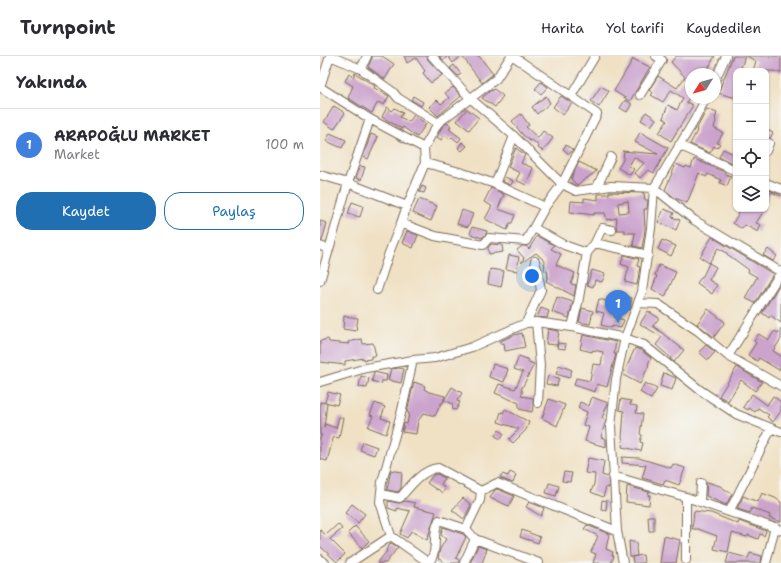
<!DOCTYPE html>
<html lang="tr">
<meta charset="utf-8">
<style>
body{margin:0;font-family:"Shantell Sans",sans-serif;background:#f7f7f7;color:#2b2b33}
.controls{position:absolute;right:12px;top:12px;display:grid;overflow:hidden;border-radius:8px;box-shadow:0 1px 3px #0004}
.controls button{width:36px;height:36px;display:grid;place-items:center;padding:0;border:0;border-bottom:1px solid #e1e1e2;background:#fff;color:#2b2b33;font:20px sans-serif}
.compass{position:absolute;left:365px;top:12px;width:36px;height:36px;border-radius:50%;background:#fff;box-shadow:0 1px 3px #0004;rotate:233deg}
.you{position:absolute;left:212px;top:220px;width:14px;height:14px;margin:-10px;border:3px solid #fff;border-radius:50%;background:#1a73e8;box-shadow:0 0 0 6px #1a73e833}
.badge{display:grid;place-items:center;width:26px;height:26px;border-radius:50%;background:#1f6fb2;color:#fff;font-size:13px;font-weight:700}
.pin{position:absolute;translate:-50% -33px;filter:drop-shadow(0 1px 2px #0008)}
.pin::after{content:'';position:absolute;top:21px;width:14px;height:12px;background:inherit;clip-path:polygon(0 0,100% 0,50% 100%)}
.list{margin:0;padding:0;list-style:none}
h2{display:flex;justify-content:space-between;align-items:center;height:52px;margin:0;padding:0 16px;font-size:17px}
h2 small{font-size:13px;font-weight:400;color:#7c7c81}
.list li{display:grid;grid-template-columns:26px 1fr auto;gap:12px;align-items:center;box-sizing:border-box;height:72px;padding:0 16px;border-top:1px solid #e1e1e2}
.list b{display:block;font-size:15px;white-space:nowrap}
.list p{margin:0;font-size:13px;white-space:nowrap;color:#7c7c81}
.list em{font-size:13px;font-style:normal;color:#7c7c81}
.actions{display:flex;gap:8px;padding:12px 16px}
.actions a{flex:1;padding:9px 0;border:1px solid #1f6fb2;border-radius:16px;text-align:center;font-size:14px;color:#1f6fb2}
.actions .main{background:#1f6fb2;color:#fff}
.icon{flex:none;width:22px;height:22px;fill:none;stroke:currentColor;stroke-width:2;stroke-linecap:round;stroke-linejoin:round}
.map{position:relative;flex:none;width:461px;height:507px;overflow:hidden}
header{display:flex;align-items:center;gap:24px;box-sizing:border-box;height:56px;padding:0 20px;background:#fff;border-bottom:1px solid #e1e1e2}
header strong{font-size:19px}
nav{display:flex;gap:22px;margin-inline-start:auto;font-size:14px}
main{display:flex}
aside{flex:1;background:#fff}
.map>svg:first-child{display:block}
.building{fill:#cba3cd;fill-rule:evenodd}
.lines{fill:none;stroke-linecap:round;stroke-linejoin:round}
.minor-casing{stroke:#7a6a58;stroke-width:10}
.minor{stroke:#fff;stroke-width:8}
</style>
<header>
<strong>Turnpoint</strong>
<nav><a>Harita</a><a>Yol tarifi</a><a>Kaydedilen</a></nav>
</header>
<main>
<aside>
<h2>Yakında<small></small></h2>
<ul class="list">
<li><span class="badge" style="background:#3f7fe0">1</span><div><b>ARAPOĞLU MARKET</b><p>Market</p></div><em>100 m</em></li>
</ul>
<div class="actions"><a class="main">Kaydet</a><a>Paylaş</a></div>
</aside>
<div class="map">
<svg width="461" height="507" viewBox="0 0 461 507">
<rect width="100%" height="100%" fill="#f6f6f2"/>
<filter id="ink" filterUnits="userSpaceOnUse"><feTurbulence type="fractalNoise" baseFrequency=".025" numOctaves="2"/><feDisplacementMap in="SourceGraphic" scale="8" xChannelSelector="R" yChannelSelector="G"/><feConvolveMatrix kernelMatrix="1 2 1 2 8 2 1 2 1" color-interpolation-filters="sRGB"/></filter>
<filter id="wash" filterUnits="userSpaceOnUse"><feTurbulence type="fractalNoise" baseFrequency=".012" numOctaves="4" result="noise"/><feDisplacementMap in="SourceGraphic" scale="16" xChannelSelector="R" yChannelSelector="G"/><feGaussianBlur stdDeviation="0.9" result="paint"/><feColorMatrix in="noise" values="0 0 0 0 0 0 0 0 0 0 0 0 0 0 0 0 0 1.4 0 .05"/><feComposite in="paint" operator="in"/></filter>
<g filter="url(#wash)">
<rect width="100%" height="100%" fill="#f0e1c4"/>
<g id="blocks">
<path class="building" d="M53,0H62L74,8L65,23L48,11Z
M84,0H107L108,4L122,19L111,27L103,17L105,15L96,2L87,7Z
M119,0H159L173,18L162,27L142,0L133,7L128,0L123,4Z
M356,0H395L385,18H371V40L366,46L373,49L351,85L339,77L347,65L343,62L348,49L357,54L363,42L351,34L343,46L331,39L333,37L329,34L338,20L357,32L365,21L351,6Z
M413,0H425L420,15H416V42L398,37Z
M426,0H461V17L453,15H433L436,5Z
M313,3L330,11L310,45L294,35Z
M134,9L141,18L138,20L130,12Z
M35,17L55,30L54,32L69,40L64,49L58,46L52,57L28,42L33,30L25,25L29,18L33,21Z
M221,26L228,31L221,38L215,33Z
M281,30L289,35L279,51L271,45Z
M133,31L141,40L118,60L109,51L117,44L121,48L129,42L125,37Z
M174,33L183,40L175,51L162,42L171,34L172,35Z
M93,40L103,46L101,50L91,44Z
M226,40L230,47L217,58L212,51Z
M241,40L252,47L243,59L233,51Z
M305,44L311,47V49L307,56L300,52Z
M14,50L25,57L14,73L4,66Z
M67,51L72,55L75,52L83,57L80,61L89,66L94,59L106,68L97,81L83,71L82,73L62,61Z
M147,53L159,62L149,74L137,65Z
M387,53L397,57L395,63L396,64L394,72L403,77L397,87L400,88L397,92L394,90L390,97L370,88L377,75L376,74Z
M326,56L336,63L331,70L321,64Z
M201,58L209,69L206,71L218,82L223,75L233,82L223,95L218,92L219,90L212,84L210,85L202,78L192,65Z
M127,67L131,70L129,73L141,82L138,86L132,81L130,83L124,79L121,84L117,81L122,71Z
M446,73L453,77L450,82H446Z
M320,76L348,92L334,117L328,114L320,122L315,117L324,107L314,101L309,110L314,113L310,119L298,112L303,104L304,96L302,95L338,98L315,86Z
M10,77L26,84L22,92L6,85Z
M51,78L58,81L48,103L43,101Z
M142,86L147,90L142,95L138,92Z
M246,89L253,94L249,98L243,93Z
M196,92L205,99L201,107L213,112L206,129L196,124L200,117L188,111Z
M403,93L416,99V109L399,101Z
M374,103L405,116V118L411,120L407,130L400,127L401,124L388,118L386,121L379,117L367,147L355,142L345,134L356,108L365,112L366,110L371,112Z
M259,106L277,115L257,129L251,123Z
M40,110L45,111L41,124L36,122Z
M185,121L193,125L191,129L183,126Z
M102,130L106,132L104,137L99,136Z
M171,132L184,138L178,153L195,159L192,167H190L187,174L165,163L172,150L164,146Z
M446,133L461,138V140L451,136L446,146Z
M289,136L324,137L325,144H328L327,153H324L325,174L322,192L313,190L315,177H305V174H297L296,170L297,162L287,164L285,157H274V159L250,156L251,145L264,146V142L278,144V138H289ZM308,145L309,156L299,157L298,147Z
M99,143L117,150L111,165L93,157Z
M32,146L43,150L40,161L28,158Z
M344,153L354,157L352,161L360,164L356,174L338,166Z
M421,153H445L436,167L441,169L438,176L425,169L422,173L413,167Z
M142,154L153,158L148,171L137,168Z
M0,165L7,167L2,185H0Z
M152,171L167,175L166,178L162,182L150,178Z
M87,175L98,179L93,192L82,187Z
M217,180L234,189L231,193L241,198L236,209L255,217L251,228L256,229L254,240L226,225L228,219L227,215L224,214L225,205L216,197L201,207L204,202L197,194L202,190H206L209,193Z
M392,181L453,218L435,247L425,242L437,221L428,216L429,214L407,198V197L398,192L389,207L380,201Z
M342,184L356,190L351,200L338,193Z
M171,188L182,189L183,196L169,198L168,192Z
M448,193L457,200L453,205L443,199Z
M189,199L199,201L197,215L186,213Z
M304,199L319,203L317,210L320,211L317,229L305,226L309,211L301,208Z
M389,207L396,211L389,224L397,229L392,238L377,227L382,220H383Z
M339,209L356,216L345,241L332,233L337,220L335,219Z
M170,213L184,215L181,231L168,228Z
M272,214L285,218L282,226L275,224L273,231L267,229Z
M461,226V267L450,259L449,262L442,257Z
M299,239L312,242L309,254L297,251L294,261L304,264L301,272L292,270V272L281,269L284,257L276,255L279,243L297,248Z
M237,241L253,246L249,262L232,256Z
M221,252L229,255L227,262L217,261Z
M262,252L273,255L270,268L259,266Z
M388,253L405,266L394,281L377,268Z
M328,255L339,262L333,270L364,294L354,306L350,303L351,302L336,289L342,281L320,268Z
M24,260L38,262L36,275L23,273Z
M461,272V283L453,295L461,300V311L459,314L439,302L437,305L428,299L436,287L434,285L439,278L448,284L455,275L458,277Z
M228,273L239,275L237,289L226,288Z
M202,277L205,291L185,295L184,287L180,288V285L194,279Z
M263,279L296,286L294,298H296L287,331L277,328L275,336L254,329L256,322L270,325L273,308L281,309L283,296L273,294L272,296L260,293Z
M8,283L9,286L29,288L28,286L42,283L43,288L53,287L56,300H51V303L44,304V302L25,305V309L0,306V285Z
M238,287L246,288L245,293L237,292Z
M386,289L395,296L388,304L379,296Z
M315,292L321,294L331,302L328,308L329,309L320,328L303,319Z
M199,300L209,304L208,306L214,308L201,334L203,335L201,340L213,342V350L212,356L199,353V347L175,337L179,328L195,333L203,316L194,313Z
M173,308L188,313L184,326L169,321Z
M239,309L252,314L249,322L236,318Z
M417,311L442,326L435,335L421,324L408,345L399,340Z
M79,312L84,313L81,327L68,324L71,313Z
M54,316L67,319L66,325H62L61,328L52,325Z
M344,317L356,322L352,334L340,330Z
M41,320L49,322L47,332L39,331Z
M228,320L239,322L237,330L226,328Z
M94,326L105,330L104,333L109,336L125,340L123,347H121L115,360L104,357L98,365L96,378L82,376L84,367L87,368L89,357L87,356Z
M325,327L337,333L331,343L320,336Z
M132,331L142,337L137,345L140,346L136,354L132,353L133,348L124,344Z
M8,336L20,339L17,349L5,346Z
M432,338L447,349L453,340L461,346V355L453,366L447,361L449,359L438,352L435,356L429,352L428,354L423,351Z
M272,341L288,347L282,362L286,364L281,381L286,383V391L265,385L269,371L263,369L267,356L258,352L260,346L269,350Z
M229,343L245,349L237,370L222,362Z
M301,343L311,345L310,349L317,350L316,357L323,358L320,378L322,379L320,386L323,387L321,395L302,391L303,383L302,382L304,355L299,354Z
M0,346L7,347L4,372L5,368L16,372L19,361L23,362L19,382L14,381L13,383L7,405L0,403V381H1L2,379H0Z
M55,347L65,351L61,362L70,365L66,378L48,371L53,360L50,359Z
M185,353L209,366L206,374L193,387L189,383L199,373L178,366L181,356L183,357Z
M179,374L184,378L181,383L175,380Z
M43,386L57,391L54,399L40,394Z
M302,401L319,402L351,412L353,408L365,412L359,429L345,424L343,428L322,422L326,409L302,407Z
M268,402L284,405L282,419L288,421L289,432L286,431L283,441L271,436L274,428L275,418L265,417Z
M71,414L82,416L81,432L78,436L67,434Z
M190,416L196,419L193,427L180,422L182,418L188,420Z
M244,416L252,417L250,426L242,425Z
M117,418L125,422L121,428L125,433L122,437L118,433L117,434L107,427L113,419Z
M387,426L400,430L412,438L406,449L386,440Z
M229,427L239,430L236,440L226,437Z
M307,430L329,436L328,440L330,439L329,449L306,446Z
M177,433L194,440L189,450L170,442L174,435Z
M442,437L455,442L461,446V466L449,462L450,459L432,452L430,457L417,453L423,440L438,446Z
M143,442L151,449L144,463L132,454Z
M282,444L287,445L286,454L281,453Z
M68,445L79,447L85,445L95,447L94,451L116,456L107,484L91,475L87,482L80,478L90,455L77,452V455L68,452Z
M209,446L224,452L221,460L206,451Z
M32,448L45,458L38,467L25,457Z
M374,455L391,457L418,468L419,465L446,475L444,480L440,478L438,483L428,479L427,481L412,477L408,496L394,493L397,480L378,473H372Z
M328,460H334V475H329Z
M18,468L22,473L10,483L25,498L17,506L0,490V474L6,479Z
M267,469L289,478L286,493L293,496L292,499L294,500L291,507H273L276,498L271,496L278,480L264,473Z
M35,470L49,485L42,492L28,477Z
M123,471L143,478L146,481L136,502L139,504V507H125L118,502L120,493L126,483L121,479Z
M202,474L220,481L218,487L200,481Z
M344,480L360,484L356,507H340Z
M309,485L317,487L316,492L317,500L323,499L324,507H313L312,501L317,500L310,501Z
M71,487L78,491L66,507H57L67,495L66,494Z
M158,490L167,493L162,507H150Z
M409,497L428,502L430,497L442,500L441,507H406Z"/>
</g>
</g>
<g filter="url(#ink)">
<use href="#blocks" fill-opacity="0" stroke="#7a6a58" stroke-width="1"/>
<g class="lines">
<g class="minor-casing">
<path id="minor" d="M10,0L41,13L73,36L78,42L118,67
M112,0L150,42L194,80L242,128L256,135L291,130L334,132L374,164L461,216
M191,0L176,23L118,67L104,92L105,107L87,150L81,167L115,180L163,189L169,182L206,185L225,151L242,128L277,58L193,0
M41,13L47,0
M395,24L406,0
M0,31L50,63L104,92
M0,31L10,0
M320,39L342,4L336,0
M251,40L275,0
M359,89L416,115
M446,95L449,87
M105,107L140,116L175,128L225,151
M0,119L28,127L87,150
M446,127L461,133
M175,128L194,80
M277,131L291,101
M214,172L244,189L267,197L258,247L252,271
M275,187L328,199
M0,190L9,193
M267,197L275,187L282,172L292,174
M0,225L28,127L50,63
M57,234L69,197L81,167
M318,247L338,248L378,275L408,300L461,216
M216,266L220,309L218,347
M206,267L221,234L217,213L215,205
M408,300L461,330
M93,304L82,354L62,426L60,446L71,480L109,507
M0,326L46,312L93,304L115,302L152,291L206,267L216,266L252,271L305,282L324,289L380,334L416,358L461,376
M293,420L366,441L461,474
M61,438L80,442C89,431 103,413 118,412L161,435L177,427L297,475
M380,446L381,427
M409,456L451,373
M155,483L219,507
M0,503L5,507
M366,504V441
M30,507L71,480
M109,507C118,494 113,487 116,473C116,470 118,467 119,464L146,473
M144,507L155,483L146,473L160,444L161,435
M303,507L297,475L291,370L296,323L305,282L322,236L331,172L334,132L374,65L386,42
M446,507L455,471"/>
</g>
<use href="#minor" class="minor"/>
</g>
</g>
</svg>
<div class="controls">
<button>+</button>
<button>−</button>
<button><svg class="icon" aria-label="locate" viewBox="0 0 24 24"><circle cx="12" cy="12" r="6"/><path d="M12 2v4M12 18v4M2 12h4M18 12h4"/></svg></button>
<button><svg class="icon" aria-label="layers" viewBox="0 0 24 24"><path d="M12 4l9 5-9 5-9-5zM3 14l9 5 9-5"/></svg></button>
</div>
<svg class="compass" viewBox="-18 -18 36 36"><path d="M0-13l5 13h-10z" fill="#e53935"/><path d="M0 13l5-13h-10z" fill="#7c7c81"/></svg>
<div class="you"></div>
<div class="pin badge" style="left:298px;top:267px;background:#3f7fe0">1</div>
</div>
</main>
